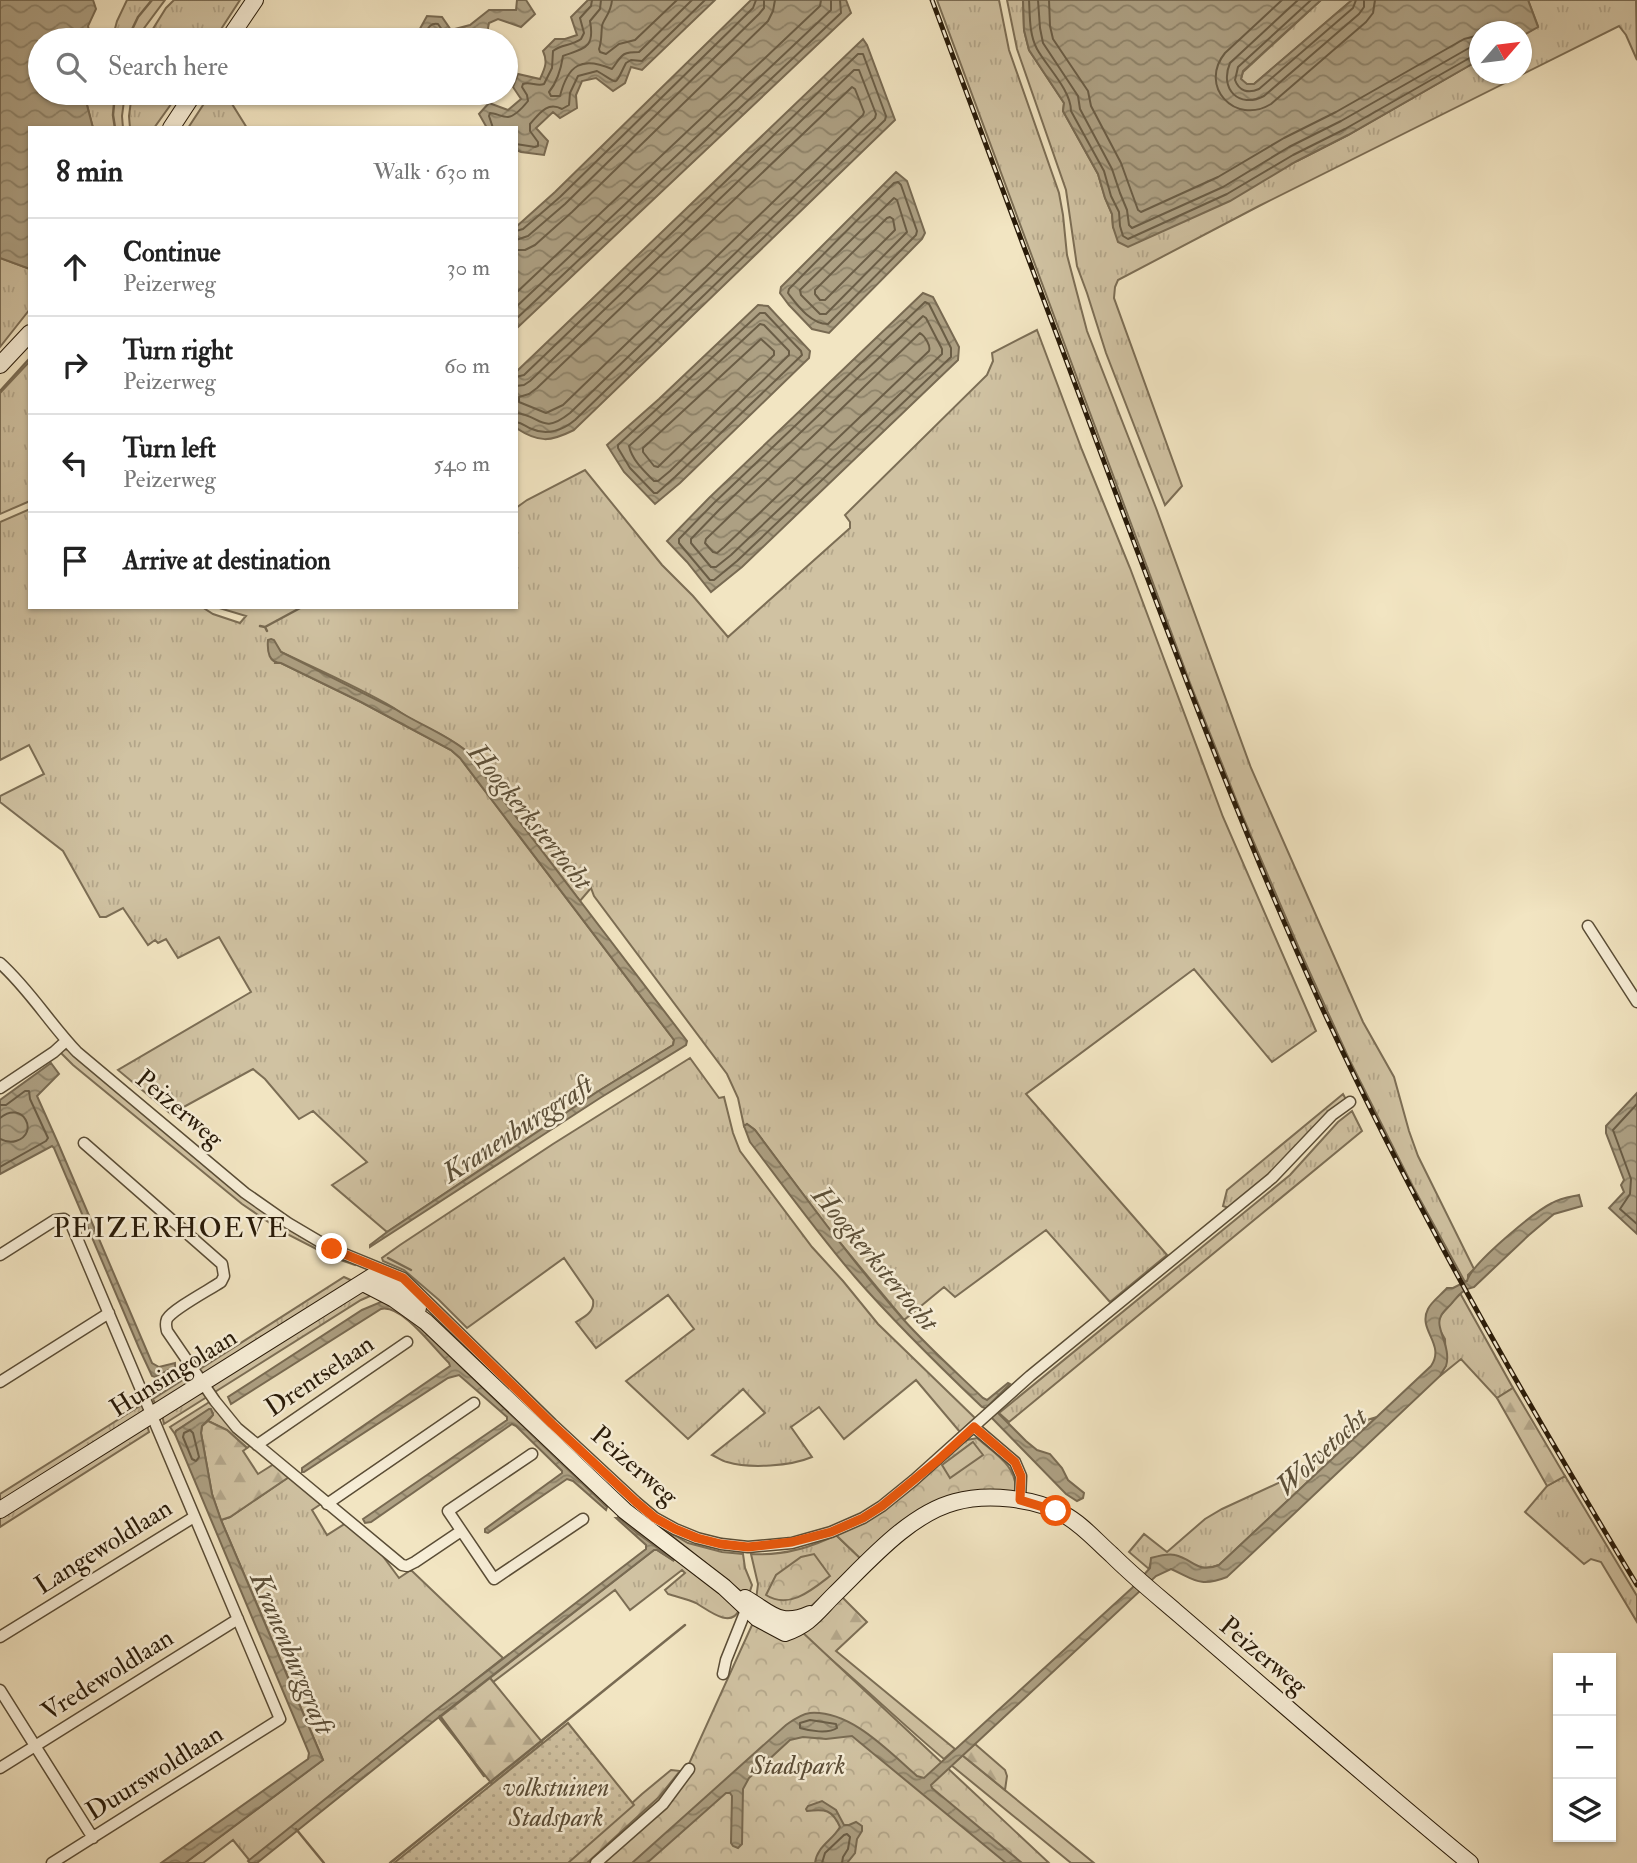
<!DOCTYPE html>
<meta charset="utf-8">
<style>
body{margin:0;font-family:"IM FELL Double Pica",serif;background:#f6f6f6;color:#222}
.controls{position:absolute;right:21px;bottom:21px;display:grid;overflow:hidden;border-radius:0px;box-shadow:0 2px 5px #0004}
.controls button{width:63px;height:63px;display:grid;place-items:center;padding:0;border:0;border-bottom:2px solid #e0e0e0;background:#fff;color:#222;font:35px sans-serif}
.compass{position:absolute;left:1469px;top:21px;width:63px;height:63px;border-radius:50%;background:#fff;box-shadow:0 2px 5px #0004;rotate:62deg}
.stop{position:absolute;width:21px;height:21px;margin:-16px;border:5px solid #ea580c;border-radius:50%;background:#fff}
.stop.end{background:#ea580c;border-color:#fff;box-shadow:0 2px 7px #0008}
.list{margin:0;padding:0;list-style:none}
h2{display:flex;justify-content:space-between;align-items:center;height:91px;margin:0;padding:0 28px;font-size:30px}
h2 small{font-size:23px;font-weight:400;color:#767676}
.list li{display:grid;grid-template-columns:46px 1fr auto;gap:21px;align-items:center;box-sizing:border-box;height:98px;padding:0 28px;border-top:2px solid #e0e0e0}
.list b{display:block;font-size:26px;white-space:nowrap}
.list p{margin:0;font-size:23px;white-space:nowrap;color:#767676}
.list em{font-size:23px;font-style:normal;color:#767676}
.icon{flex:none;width:38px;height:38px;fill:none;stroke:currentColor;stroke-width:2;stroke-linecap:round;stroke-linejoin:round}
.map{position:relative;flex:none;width:1637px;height:1863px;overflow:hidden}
.search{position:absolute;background:#fff;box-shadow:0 2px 5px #0004;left:28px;top:28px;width:490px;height:77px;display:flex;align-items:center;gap:18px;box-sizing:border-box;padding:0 24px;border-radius:38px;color:#767676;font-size:26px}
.panel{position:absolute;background:#fff;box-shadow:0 2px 5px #0004;left:28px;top:126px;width:490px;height:483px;border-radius:0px}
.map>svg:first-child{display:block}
.grass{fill:url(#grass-tufts);stroke:#7c6e55;stroke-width:2}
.forest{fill:url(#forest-firs);stroke:#7c6e55;stroke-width:2}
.park{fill:url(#park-crowns);stroke:#7c6e55;stroke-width:2}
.garden{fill:url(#garden-dots);stroke:#7c6e55;stroke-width:2}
.pitch{fill:#d0c2a2;stroke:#7c6e55;stroke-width:2}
.water{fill:url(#water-waves);stroke:#786a52;stroke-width:2}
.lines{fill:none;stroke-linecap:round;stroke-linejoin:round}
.shore{stroke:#6a5d46;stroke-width:2}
.stream{stroke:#786a52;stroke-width:2.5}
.street-casing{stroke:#5a4d36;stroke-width:13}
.secondary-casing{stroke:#281a08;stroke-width:18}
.street{stroke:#f7eed7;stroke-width:10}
.secondary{stroke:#f7eed7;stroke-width:16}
.rail-casing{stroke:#281a08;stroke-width:5}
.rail{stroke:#f7eed7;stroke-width:2.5;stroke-dasharray:8;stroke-linecap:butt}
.route{stroke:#ea580c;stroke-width:9}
.labels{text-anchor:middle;stroke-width:5;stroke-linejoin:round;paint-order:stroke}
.street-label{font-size:26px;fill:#281a08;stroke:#f7eed7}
.park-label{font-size:26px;font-style:italic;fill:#5a4c36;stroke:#f7eed7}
.water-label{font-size:28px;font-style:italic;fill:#5d5039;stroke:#f7eed7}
.neighbourhood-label{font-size:28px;letter-spacing:2px;fill:#281a08;stroke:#f7eed7}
</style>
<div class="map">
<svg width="1637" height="1863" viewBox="0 0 1637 1863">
<defs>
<pattern id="grass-tufts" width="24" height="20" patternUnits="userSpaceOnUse" patternTransform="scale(1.75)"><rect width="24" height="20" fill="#d0c2a2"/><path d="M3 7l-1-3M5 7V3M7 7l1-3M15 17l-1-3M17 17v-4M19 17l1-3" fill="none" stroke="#b3a68a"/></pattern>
<pattern id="forest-firs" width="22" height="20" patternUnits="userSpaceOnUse" patternTransform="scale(1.75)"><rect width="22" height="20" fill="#d0c2a2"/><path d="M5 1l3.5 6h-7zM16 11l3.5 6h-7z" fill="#b3a68a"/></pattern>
<pattern id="park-crowns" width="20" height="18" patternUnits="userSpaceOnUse" patternTransform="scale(1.75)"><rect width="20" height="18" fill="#d0c2a2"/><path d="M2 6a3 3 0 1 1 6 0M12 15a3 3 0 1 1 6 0" fill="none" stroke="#b3a68a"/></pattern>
<pattern id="garden-dots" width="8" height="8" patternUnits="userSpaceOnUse" patternTransform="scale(1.75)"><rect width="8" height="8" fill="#d0c2a2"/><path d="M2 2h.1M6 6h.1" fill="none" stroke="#b3a68a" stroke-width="1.8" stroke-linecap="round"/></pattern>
<pattern id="water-waves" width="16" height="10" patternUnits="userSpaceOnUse" patternTransform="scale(1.75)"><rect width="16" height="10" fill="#ada083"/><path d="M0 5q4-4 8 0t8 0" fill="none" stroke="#8d8269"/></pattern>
</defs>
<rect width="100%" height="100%" fill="#f2e5c2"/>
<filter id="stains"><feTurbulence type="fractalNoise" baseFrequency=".00286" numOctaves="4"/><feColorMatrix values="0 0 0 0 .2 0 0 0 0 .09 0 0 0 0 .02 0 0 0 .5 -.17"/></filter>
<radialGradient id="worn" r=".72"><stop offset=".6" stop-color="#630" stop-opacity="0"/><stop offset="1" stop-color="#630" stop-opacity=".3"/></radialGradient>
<path class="grass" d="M127,0H165L142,31L139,40H112L117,21Z
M174,0H240L214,40H146L166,8Z
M937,0H999L1009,50L1059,193L1063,215L1067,255L1087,331L1156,508L1251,768L1363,1022L1394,1077L1409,1131L1418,1156L1474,1269L1468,1275V1280L1465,1282L1411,1183L1349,1059L1301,953L1243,817L1190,683Z
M1007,0H1023L1024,30L1029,50L1064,103L1063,111L1098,174L1105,198L1112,214L1113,227L1297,161L1348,135L1479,60L1480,74H1522V36L1538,26L1528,0H1636L1637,60L1626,35L1619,26L1259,206L1118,280L1115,287L1114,298L1182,486L1165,505L1106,353L1087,293L1077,266L1066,190L1017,49Z
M1321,0H1352L1254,84H1246L1241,79L1243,72Z
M87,93H125L122,116L123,128H93L87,105Z
M132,93H179L154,128H130L129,116Z
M211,93H228L224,97L232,104L247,128H188Z
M0,258L30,269V309L0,347Z
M1037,330L1082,450L1130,568L1223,817L1316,1031L1272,1062L1194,969L1026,1094L1167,1255L1110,1302L1046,1230L955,1297L944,1287L904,1320L836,1238L755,1130L747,1124L744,1126L738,1098L727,1074L594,896L591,888L580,901L465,750C449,737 431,730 413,720C406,717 400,712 394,708C358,687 319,670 281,652L278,648L275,663H281L361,702L451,750L460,758L674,1040L673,1045L597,1092L387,1232L332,1185L367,1162L313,1111L299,1119L265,1079L253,1069L171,1114L118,1070L251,992L219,937L178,958L166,939L158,943L155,940L148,945L123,908L106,917H100L63,851L0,802V796L44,774L29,745L0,760V522L30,509V607H202L213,614L240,623L246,616L216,607H516V508L527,500L585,470L662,565L693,596L728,637L850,528V522L845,515L987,375L993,361L992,353Z
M30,361V501L0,514V393Z
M64,1049L69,1050L242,1196L356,1263L355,1265L332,1257L283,1232L242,1204L73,1065L60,1052Z
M690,1058L719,1098L724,1097L733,1133L740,1151L812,1247L843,1281L878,1324L975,1418L960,1432L916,1380L844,1439L819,1407L791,1427L812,1457C791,1466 750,1469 727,1462C722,1461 717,1457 712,1455L765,1413L743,1389L688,1439L626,1381L694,1329L668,1295L596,1348L576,1322C584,1317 595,1312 593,1300L564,1258L467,1328L439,1300L404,1270L383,1261L382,1258L400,1245L553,1144Z
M1343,1094L1348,1103L1316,1134L1229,1208L1223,1206L1227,1190Z
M1352,1111L1362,1131L1009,1422L999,1413L1290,1175L1338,1122Z
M344,1277L355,1282L156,1406L153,1399Z
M362,1291L377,1293L361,1300L164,1424L162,1415Z
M1460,1293L1513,1388L1497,1398L1461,1359L1440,1376L1446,1365L1445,1339L1438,1327V1323L1441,1315Z
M211,1401L251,1445L247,1448L227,1430L208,1421L213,1415V1413L210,1409L176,1431L175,1434L170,1427Z
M143,1404L146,1411L0,1503V1494Z
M1377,1417L1219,1565C1211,1568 1204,1569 1196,1566C1182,1561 1180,1554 1163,1556C1153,1557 1151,1560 1149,1569L1129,1552L1144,1534L1167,1552L1205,1519L1222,1509L1302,1472L1360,1422Z
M147,1425L149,1432L0,1527V1517Z
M1565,1476L1637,1596V1622L1601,1562L1591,1559L1584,1564L1525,1512L1547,1486Z
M289,1477L321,1504L312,1510L327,1535L346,1523L382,1555L399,1578L411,1570L503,1658L334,1792L335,1796L250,1861L233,1840L203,1863H185L323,1760L221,1520L230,1517Z
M621,1513L669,1550L739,1610C731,1629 708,1610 696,1603C688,1599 677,1597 668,1594L665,1590L685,1573L682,1570L630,1610L615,1590L493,1682L490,1678L654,1550H657L674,1561L618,1517Z
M662,1528L688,1543L722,1552L743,1554L745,1568L752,1585L748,1597Z
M836,1535L861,1559L804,1613L787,1621L756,1600L758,1584L751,1554C780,1556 810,1548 836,1535Z
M962,1755L1094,1863H1071L951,1765Z"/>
<path class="forest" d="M1513,1388L1565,1476L1547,1486L1497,1398Z
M208,1421L227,1430L247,1448L243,1451L258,1474L274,1464L289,1477L230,1517L221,1520L212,1494L201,1433L202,1426Z
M842,1597L867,1622L836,1651L955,1749L944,1759C895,1718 849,1672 798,1632Z
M490,1678L543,1743L492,1784L439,1718Z
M975,1744L1005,1770L1007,1776L1005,1790L962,1755Z
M671,1770L680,1771L659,1797L587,1863H566L642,1794Z"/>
<path class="park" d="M977,1438C994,1453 1019,1467 1015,1492L962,1495L861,1559L836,1535L967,1440Z
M814,1554L830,1576C812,1590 789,1610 766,1595L776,1575L801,1557Z
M757,1614L785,1616L1049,1863H589L678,1788Z"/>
<path class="garden" d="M568,1723L634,1805L568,1863H394Z"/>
<path class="pitch" d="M973,1442L983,1455L950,1478L942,1465Z"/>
<path class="water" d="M0,0H93L96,9L88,26L91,40H40V93H87V105L93,128H30V269L0,258Z
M517,0H526L535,14L521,27L498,19L489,23L487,33L491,40H409L417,34L427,16L442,17L451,30L470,25L489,10H516Z
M588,0H715L642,70L631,67L625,83L613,91L596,78L582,81L576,95L577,108L560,118L553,112L536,128L548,141L544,155L521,152L516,150V128H487L479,114L489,103L508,110L521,99L513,87L518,74L540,79C545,68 548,62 543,51L555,39H565L577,35L571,17Z
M751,0H846L851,13L516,329V227L555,192Z
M1023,0H1321L1243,71L1241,79L1247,84H1254L1352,0H1528L1538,27L1522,36V32H1480L1479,60L1348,135L1297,161L1230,201L1128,247L1118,242L1113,227L1112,214L1105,198L1098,174L1063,111L1064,103L1029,50L1024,30Z
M863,39L867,45L895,120L574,430C550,442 539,443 516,428V372Z
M896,172L907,181L925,233L922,239L829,333L812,329L789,305L780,293L781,287Z
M923,293L933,297L959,347L958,360L742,567L711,592L687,562L667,541L709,498Z
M758,305L768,306L810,351L809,358L680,483L655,504L624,472L607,445L659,399Z
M271,639L274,640L281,652L395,709C418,724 444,733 465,750L687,1041L686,1045L600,1098L370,1247V1245L387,1232L597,1092L673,1045L674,1040L460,758L451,750L361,702L281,663C269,663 267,652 268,640Z
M51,1063L59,1074L37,1096L58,1143L152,1363L159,1367L175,1363V1367L155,1377L152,1376L139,1348L54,1148L52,1146L0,1174V1100Z
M1637,1093V1234L1609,1208L1624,1192L1621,1185L1624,1180L1606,1133V1126Z
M747,1124L755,1130C803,1194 850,1259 903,1319C928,1347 956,1372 983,1398L987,1400L1008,1383L1010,1384L989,1405L987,1409L982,1407C938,1365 895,1323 855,1277C818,1234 785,1188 750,1142L744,1126Z
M1579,1195L1582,1206L1554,1214L1529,1235L1474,1287C1463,1289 1459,1295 1452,1303C1449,1307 1443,1311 1441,1316C1434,1327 1452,1347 1446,1366C1444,1369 1442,1372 1440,1376L1227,1577C1199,1588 1194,1579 1171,1569L1156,1576L931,1785L932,1788L1022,1863H1006L852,1736L826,1739L803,1737L790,1740L749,1778L743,1789L742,1844L738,1848L733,1846L731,1843L732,1796L730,1793H726L647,1863H632L786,1725C793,1720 801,1714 810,1713C851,1710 889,1752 917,1776L924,1778L1132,1588L1150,1568L1151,1558C1158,1556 1168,1553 1175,1555C1193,1559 1197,1574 1219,1565L1431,1366C1446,1344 1417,1330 1428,1309C1432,1301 1441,1295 1447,1288H1453L1467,1281C1471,1264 1534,1212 1552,1203C1560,1198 1569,1197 1579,1195Z
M383,1301L407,1315L607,1507L606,1510L573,1481L567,1479L488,1533L485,1532V1529L562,1473V1471L516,1426L512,1424L371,1522L365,1523L363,1519L507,1420V1417L459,1375L448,1378L304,1472H302V1468L450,1366L449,1363C434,1349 402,1304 381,1309L231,1404L228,1397L362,1310Z
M209,1409H211L213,1415L202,1426L201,1433L212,1494L221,1520L323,1760L185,1863H161L308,1759L309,1753L175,1434L176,1431Z
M995,1410L1026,1441L1037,1450L1050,1454L1062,1468L1068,1480L1084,1493L1083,1498L1077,1501L1066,1494L989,1415Z
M616,1518H619L637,1533L672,1558L674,1561L657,1550H654L444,1713L257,1863H250L248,1861L431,1714L646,1549V1545Z
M822,1801L836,1810L844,1825H849L856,1822L862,1826V1831L857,1839L855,1853L847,1863H815C817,1846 832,1841 840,1827C832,1809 825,1809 807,1811L806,1809L808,1806Z"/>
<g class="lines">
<path class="shore" d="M601,0L600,9L590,21C595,48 585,48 563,56C561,69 558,81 549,92L551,96H560C568,65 581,56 612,69C622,56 620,52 639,52L692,0
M612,0C611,14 603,19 602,26C601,35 602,40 599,49L600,52L606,54L619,44L635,40L677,0
M1029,0C1030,16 1029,34 1037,49C1047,67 1071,90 1071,111L1104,171L1111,196L1119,212L1120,226L1123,236L1128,239L1227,194L1293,155L1345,129L1473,56L1480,55
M1038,0L1040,28L1043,43L1078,96L1080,109L1112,169L1120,193L1127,210L1129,225L1132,228L1223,187L1289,147L1341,121L1469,48L1480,46
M1049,0L1050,26L1053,39L1088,91L1091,106L1121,163L1138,210L1141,212L1218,177L1284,138L1336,112L1464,39L1480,35
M1282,0L1225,53C1198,86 1235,126 1271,104L1366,22L1373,13L1375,0
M1298,0L1230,63C1219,89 1239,109 1264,96L1359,14L1364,7V0
M1311,0L1238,67L1235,80C1239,91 1248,94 1259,89L1353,8L1356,0
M421,40C427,34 427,22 438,24L445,34L450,37L478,30L483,40
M852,87L855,89L864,112L863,115L563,405L546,413L519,402V397L529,394L537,388Z
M493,128L489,116L490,113C495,113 502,117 508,117C516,116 524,106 528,101L527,95L522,87L523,84C530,81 537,87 544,84L552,68L553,51C561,44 572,46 581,39L584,33L580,18L591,6L592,0
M516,144L535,147L538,146V142L530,131V124C539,114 547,101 562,109L569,105L570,93L578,76L597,71C620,84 613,88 626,63L631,60L642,61L705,0
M898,182L901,185L917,231L916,235L828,324C811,324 798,306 788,293L789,289L894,183Z
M894,198L897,200L907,232L826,314H820L801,295L800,290Z
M890,217L893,219L895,230L825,300H820L815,294V290L887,218Z
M516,231L523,229L560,197L753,8L756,0
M516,240L528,236L565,204L759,14L764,8V0
M516,250H525L535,245L572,212L768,21L773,11L775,0
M516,293L820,6L821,0
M925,302L929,304L951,348V357L737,561L714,580H710L679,543V539L714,503Z
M516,307L831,10V0
M760,313H765L801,351L802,355L675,477L657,493H654L630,468L618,448V445Z
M923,316L926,318L942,349V354L731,555L716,567H711L691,543V539L720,509Z
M516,319L841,13L840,0
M760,324L764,325L789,351V355L670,471L658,481H654C644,471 632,460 629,446Z
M920,333C925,336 931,346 929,351L724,547L717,553L713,552L705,543L706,539Z
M761,339L774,351V355L662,463L658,467L654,466L643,452V448Z
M516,377L524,375L858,54H863L886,116L885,120L575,420C563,430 547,436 532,429C526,427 523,423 516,422
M516,386L524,385L530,381L854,70H859L876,114L875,118L570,413C541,436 541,415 516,413
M1637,1104L1613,1130L1631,1179L1630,1194L1620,1209L1637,1224
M0,1105H6L25,1091H29L30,1099L48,1138L46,1141L0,1167
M0,1118C23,1099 40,1134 16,1141C10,1143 6,1142 0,1139
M190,1430L193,1433L199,1457L196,1461L192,1459L183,1437L184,1433Z
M810,1720L836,1724L837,1728C828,1734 810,1731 800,1728V1723Z
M822,1863L825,1853L844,1835L847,1834L850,1837L848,1849L843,1857L842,1863"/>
<path class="stream" d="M127,40L138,17L152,0
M115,128L113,115L115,93
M0,391L30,358
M260,626L265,627L267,631
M265,627L302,607
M388,1258L411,1270
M440,1716L484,1776
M296,1829L324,1863
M390,1863L685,1625"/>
<g class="street-casing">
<path id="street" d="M1588,926L1637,1002
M0,963C30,990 50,1024 77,1052L245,1193L288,1223L332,1249L403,1278L552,1424L636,1502L655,1518L675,1529L697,1538L721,1544L748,1547L792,1543L831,1532L863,1518L882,1506L914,1480L1030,1376L1272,1178L1332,1115L1350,1102
M0,1088L54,1052L66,1041
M84,1143L222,1264L224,1276L221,1282C209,1290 173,1309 167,1319C165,1324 166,1326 167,1331L215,1401L237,1428L402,1565L407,1566L415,1562L461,1531
M0,1255L55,1220L64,1219L71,1224L280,1719L52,1863
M0,1382L109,1313
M974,1427L1015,1462L1021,1476L1020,1500
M257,1445L407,1342
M532,1454L448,1511L494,1579L583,1519
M327,1504L474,1403
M0,1637L194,1517
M723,1674L726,1660L748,1605
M0,1690L93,1838
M0,1768L238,1619
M596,1863L663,1804L689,1769"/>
</g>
<g class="secondary-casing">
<path id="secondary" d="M228,40L255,0
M171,128L194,93
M0,365L30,333
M363,1283L394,1299L426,1322L625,1511L724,1587L757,1618L785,1633C810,1624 816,1613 834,1595C867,1563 909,1514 955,1502C987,1493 1034,1498 1063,1514C1082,1524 1096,1541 1112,1555C1132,1575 1154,1593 1175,1611C1273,1695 1370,1781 1470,1863
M0,1510L373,1276L397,1287L418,1308
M745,1598C770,1612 779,1628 810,1614"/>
</g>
<use href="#street" class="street"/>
<use href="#secondary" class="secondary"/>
<g class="rail-casing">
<path id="rail" d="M932,0C989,153 1046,306 1103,459C1172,645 1241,830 1323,1010C1415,1209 1524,1398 1637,1585"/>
</g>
<use href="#rail" class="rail"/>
</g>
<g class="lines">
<path class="route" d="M332,1249L403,1278L552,1424L636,1502L655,1518L675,1529L697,1538L721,1544L748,1547L792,1542L831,1532L863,1518L882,1506L937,1461L974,1427L1015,1462L1021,1476L1020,1500L1056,1511"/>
</g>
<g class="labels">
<g class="street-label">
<text transform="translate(180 1108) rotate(40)" y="9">Peizerweg</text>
<text transform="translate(173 1372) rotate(-32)" y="9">Hunsingolaan</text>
<text transform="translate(319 1375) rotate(-34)" y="9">Drentselaan</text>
<text transform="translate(635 1465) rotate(41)" y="9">Peizerweg</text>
<text transform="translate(103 1546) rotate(-32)" y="9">Langewoldlaan</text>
<text transform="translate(1264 1655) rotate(40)" y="9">Peizerweg</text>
<text transform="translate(107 1674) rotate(-32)" y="9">Vredewoldlaan</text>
<text transform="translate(154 1772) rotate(-32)" y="9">Duurswoldlaan</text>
</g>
<g class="park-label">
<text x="798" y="1774">Stadspark</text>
<text x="556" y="1796">volkstuinen<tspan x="556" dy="30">Stadspark</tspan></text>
</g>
<g class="water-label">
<text transform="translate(531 816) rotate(51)" y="10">Hoogkerkstertocht</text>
<text transform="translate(517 1128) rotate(-33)" y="10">Kranenburggraft</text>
<text transform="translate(876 1258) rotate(50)" y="10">Hoogkerkstertocht</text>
<text transform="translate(1321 1451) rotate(-43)" y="10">Wolvetocht</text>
<text transform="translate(293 1653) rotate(67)" y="10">Kranenburggraft</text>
</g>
<g class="neighbourhood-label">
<text x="171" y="1237">PEIZERHOEVE</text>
</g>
</g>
<rect width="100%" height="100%" filter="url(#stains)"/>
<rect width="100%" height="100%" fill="url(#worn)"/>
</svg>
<div class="controls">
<button>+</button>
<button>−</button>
<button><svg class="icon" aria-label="layers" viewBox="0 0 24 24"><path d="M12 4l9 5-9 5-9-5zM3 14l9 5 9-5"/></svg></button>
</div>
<svg class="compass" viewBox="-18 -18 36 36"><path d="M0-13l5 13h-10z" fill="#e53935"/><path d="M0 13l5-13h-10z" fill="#767676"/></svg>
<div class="stop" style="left:1056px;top:1511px"></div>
<div class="stop end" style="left:332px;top:1249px"></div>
<div class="search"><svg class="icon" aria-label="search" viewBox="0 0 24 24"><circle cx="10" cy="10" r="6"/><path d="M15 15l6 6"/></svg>Search here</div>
<section class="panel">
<h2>8 min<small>Walk · 630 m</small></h2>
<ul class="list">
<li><svg class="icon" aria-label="ahead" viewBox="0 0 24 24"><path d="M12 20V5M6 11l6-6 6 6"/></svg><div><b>Continue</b><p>Peizerweg</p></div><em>30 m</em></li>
<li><svg class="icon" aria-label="right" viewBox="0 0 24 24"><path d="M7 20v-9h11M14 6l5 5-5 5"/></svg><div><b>Turn right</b><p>Peizerweg</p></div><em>60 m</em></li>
<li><svg class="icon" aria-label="left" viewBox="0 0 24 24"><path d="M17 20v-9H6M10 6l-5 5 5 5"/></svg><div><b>Turn left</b><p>Peizerweg</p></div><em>540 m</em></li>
<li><svg class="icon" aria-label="arrive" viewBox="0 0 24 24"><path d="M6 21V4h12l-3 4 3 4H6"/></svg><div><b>Arrive at destination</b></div></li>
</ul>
</section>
</div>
